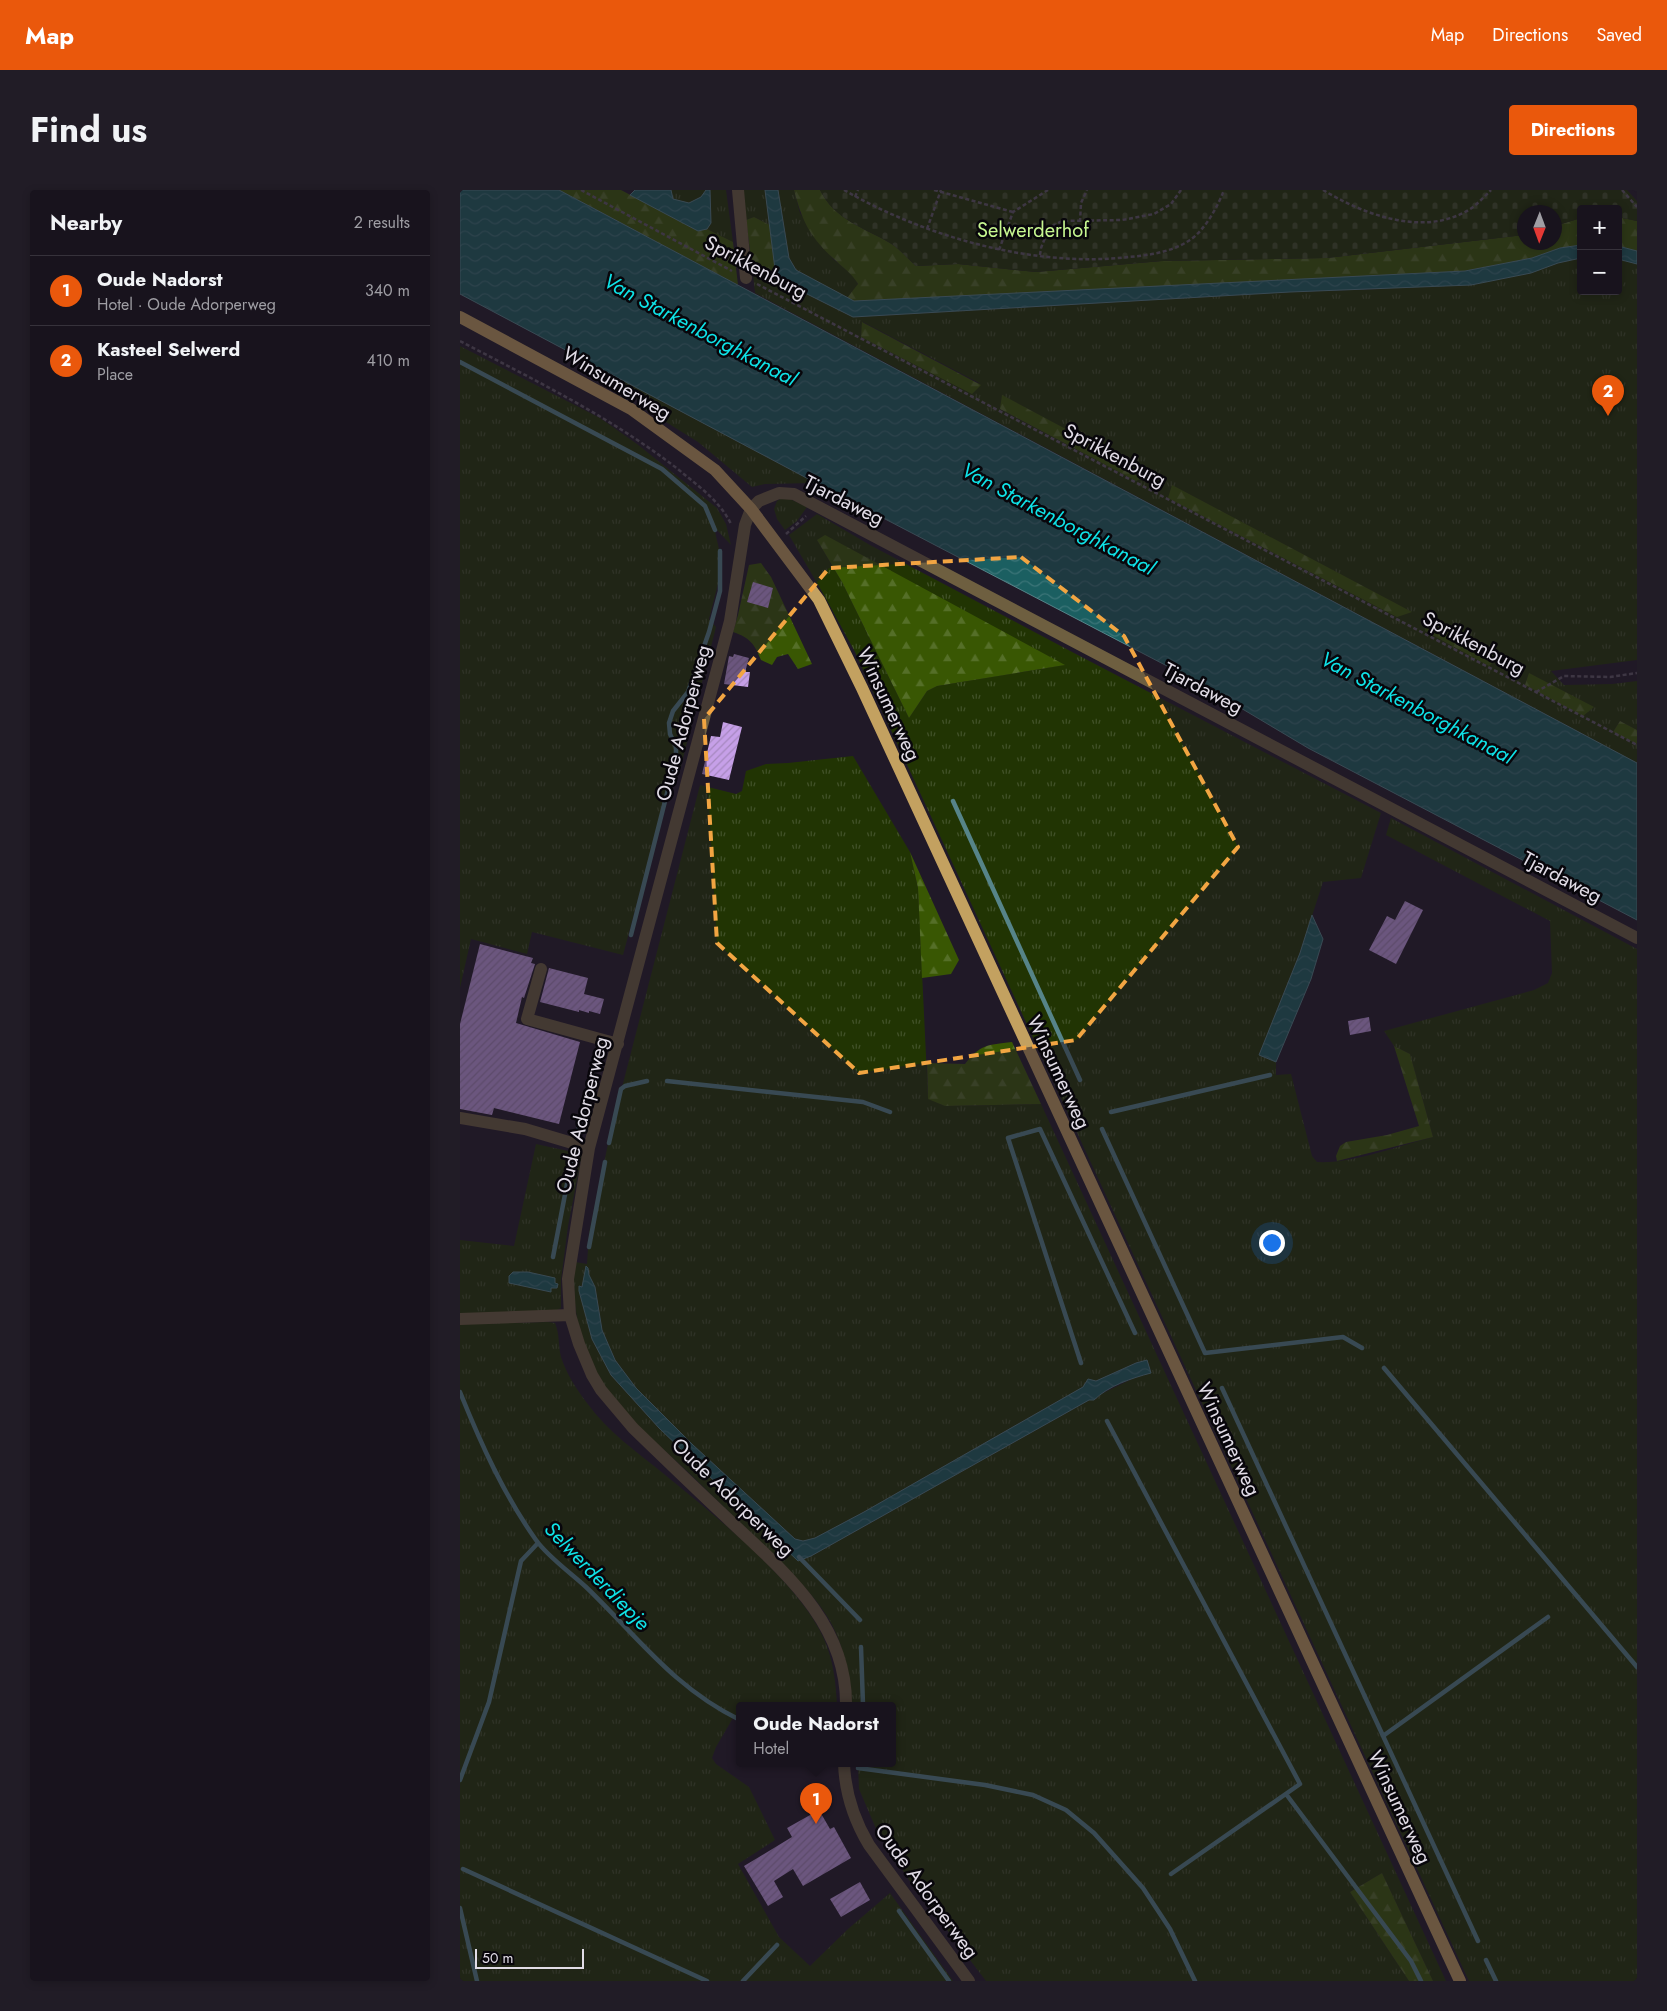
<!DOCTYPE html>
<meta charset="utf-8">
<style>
body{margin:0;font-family:Jost,sans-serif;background:#211c26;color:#f1f3f6}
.controls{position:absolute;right:15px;top:15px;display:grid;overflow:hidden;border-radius:5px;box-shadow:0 2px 8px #0003}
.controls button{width:45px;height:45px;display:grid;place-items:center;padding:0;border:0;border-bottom:1px solid #36323b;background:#18131d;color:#f1f3f6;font:25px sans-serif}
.compass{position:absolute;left:1057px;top:15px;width:45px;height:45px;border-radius:50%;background:#18131d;box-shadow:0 2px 8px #0003;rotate:181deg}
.scale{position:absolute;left:15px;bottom:12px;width:109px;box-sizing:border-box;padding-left:5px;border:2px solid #e1dce6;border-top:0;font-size:14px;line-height:18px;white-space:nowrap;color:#e1dce6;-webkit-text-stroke:4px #08060b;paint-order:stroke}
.you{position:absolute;left:811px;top:1052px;width:18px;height:18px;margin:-12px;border:4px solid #fff;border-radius:50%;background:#1a73e8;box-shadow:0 0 0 8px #1a73e833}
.badge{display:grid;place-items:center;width:32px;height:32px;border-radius:50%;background:#ea580c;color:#fff;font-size:16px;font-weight:700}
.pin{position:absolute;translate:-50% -41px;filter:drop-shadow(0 1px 2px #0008)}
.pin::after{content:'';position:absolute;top:26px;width:18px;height:15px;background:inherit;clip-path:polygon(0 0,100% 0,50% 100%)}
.popup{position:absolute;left:276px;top:1512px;width:160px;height:65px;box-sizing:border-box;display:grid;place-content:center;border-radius:5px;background:#18131d;filter:drop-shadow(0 1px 4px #0005);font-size:16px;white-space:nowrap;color:#9f9ea4}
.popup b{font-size:19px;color:#f1f3f6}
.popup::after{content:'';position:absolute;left:50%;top:100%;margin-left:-10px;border:10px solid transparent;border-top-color:#18131d}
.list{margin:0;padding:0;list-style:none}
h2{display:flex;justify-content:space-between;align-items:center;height:65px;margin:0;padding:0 20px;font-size:21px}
h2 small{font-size:16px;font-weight:400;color:#9f9ea4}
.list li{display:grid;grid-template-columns:32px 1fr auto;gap:15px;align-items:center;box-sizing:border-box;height:70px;padding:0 20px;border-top:1px solid #36323b}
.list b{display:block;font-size:19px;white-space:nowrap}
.list p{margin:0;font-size:16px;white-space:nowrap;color:#9f9ea4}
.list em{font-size:16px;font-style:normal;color:#9f9ea4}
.map{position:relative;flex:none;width:1177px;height:1791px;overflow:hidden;border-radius:5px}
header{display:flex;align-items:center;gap:30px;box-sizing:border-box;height:70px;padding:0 25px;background:#ea580c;color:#fff}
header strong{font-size:24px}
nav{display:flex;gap:28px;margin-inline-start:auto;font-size:18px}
.intro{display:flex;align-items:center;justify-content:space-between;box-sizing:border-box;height:120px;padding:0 30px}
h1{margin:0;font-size:35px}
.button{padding:12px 22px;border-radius:5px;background:#ea580c;color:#fff;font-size:18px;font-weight:700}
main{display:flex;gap:30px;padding:0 30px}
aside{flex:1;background:#18131d;border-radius:5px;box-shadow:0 2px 8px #0003}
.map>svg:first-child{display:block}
.grass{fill:url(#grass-tufts);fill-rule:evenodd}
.forest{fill:url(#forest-firs)}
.cemetery{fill:url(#cemetery-stones)}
.water{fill:url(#water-waves);stroke:#568489}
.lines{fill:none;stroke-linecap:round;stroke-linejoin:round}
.stream{stroke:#568489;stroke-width:4.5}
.building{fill:url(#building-hatch)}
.path{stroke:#605966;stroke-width:2.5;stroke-dasharray:4 2.5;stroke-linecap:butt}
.minor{stroke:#6e5f40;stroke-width:12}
.major{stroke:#c3a160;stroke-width:12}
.marked{fill:none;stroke:#f2a542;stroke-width:4;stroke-dasharray:10 6;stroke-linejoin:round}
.labels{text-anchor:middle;stroke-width:5;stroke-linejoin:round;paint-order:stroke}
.park-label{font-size:20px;fill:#c6f690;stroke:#08060b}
.street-label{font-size:20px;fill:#e1dce6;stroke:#08060b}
.water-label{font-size:21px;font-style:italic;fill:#0fe2e7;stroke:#08060b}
</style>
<header>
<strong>Map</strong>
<nav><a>Map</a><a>Directions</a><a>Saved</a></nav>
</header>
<div class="intro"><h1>Find us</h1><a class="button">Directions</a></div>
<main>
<aside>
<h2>Nearby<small>2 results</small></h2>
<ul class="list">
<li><span class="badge">1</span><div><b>Oude Nadorst</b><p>Hotel · Oude Adorperweg</p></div><em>340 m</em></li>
<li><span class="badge">2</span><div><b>Kasteel Selwerd</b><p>Place</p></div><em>410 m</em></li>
</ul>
</aside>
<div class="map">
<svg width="1177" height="1791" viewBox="0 0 1177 1791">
<defs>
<pattern id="grass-tufts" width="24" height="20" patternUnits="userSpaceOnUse" patternTransform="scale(1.25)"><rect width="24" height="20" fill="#213403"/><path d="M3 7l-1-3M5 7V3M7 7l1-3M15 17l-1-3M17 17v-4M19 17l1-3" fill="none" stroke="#415128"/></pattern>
<pattern id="forest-firs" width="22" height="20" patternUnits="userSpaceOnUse" patternTransform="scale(1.25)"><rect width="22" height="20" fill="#395703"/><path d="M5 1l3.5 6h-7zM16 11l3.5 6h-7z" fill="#556f28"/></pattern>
<pattern id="cemetery-stones" width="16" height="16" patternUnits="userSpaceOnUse" patternTransform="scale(1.25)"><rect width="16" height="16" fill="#213403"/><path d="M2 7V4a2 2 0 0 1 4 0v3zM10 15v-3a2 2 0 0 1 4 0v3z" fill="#415128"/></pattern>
<pattern id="water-waves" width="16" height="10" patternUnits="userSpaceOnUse" patternTransform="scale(1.25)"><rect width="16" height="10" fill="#1b5f61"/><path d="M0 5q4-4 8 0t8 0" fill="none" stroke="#3c7578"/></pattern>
<pattern id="building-hatch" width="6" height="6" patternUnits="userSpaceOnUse" patternTransform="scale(1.25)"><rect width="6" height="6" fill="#c6a0e8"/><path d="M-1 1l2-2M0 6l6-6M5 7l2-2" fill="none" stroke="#a688bf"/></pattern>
</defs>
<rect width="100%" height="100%" fill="#201927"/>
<path class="grass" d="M211,0H246L241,7L229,13L213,9Z
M250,0H266L273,52L247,39L251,33Z
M282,0H305L310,35L294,27L286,30Z
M318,0H334L340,23L373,69L394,86L398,95L387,108L336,80L329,68Z
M1121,68V101H1158V69L1177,74V470L1091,481L1104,495L1152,494L1177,491V540L1160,531L1153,542L1177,554V573L295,103L292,76L316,87L327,94L393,127L830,102L920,99L1098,73ZM403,132L521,194L449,171L401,147ZM542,206L564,218L676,291L541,220ZM965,441L1037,467L1029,475Z
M0,156L140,228L177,254L257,318L266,334L271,355L254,337L261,368L258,394L249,429L256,437L221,576L209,593L163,765L72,742L67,764L11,749L0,798Z
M160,188L356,293L305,294L292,297L238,252L185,219Z
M322,308L330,309L347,317L337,331L325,340L317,329L314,319L317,311Z
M357,324L410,355L614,463L921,623L901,688L863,692L840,763L799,865L816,872V885L831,884L852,966L857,972C892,974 938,956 973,947L950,864L934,856L924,841L1074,800L1088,793L1092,783L1090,731L926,645L931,628L1177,759V1791H1009L395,462L364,405L329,345ZM357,350L604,475L477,496L467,501L449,528L382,392Z
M393,566L450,662L458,698L468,908L485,916L581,914L986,1791H973L922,1683L890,1702L949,1791H526L449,1690L417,1641L399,1599L398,1573H432V1515H390C387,1493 387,1469 378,1448C366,1416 340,1392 316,1369C287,1339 257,1310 227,1281C198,1254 166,1228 143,1195C119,1160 111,1113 115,1072L127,1074L129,1043L151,940L240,595L276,604L282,601L286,581L306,574L328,573ZM126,1076L128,1078L129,1085L135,1097L142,1140L155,1170L176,1198L233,1255L335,1349L343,1351L355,1348L404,1322L623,1197L628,1189L636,1191L676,1173L687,1170L691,1182L674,1188L639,1205L636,1208L629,1210L351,1366L334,1367L199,1238L151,1185L119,1101L124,1091Z
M76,954L122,964L108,1036L101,1090V1118L91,1123L0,1126V1050L54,1056Z
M88,1132L95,1133C100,1145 98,1155 101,1167C106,1183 117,1200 127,1213C148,1242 177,1262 204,1284C254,1325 338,1391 364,1449C373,1469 376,1493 377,1515H280V1530L273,1528L256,1557L252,1568L256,1574L289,1597L315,1650L278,1674L319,1747L350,1776L388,1739L430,1703L493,1791H0V1134Z"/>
<path class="forest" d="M99,0H161L238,41L247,39L273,52L278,95Z
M334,0H360C375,30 403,37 430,53C440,59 448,69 456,76L498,74L576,82L702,71L867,68L1064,45V52H1094L1095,36L1121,28V55L1100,58L1072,68L1005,81L402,112L394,111L387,108L398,94C392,83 383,78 374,69C350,47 342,31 334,0Z
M294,27L310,35L316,87L292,76L286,30Z
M1158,27L1177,31V61L1158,56Z
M402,132L521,195L512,204L401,147Z
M542,205L690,284L676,291L540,219Z
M712,295L952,422L937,427L708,308Z
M365,345L605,475L477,496L467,501L449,528L382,392L357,350Z
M301,373L311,387L352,474L338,479L328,464L317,467L312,475L301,470C294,453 290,448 273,442L278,425L289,375Z
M966,429L1038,467L1029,476L965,441Z
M1069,483L1134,517L1123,526L1065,495Z
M1160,531L1177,540V554L1153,542Z
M450,662L499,770L491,784L462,788L458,698Z
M552,852L581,914L485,916L468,909L467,873L505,874C521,854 527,855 552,852Z
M934,856L950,864L973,947L877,971L876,966L880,956L886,952L927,945L959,936Z
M922,1683L973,1791H949L890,1702Z"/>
<path class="cemetery" d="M360,0H1167L1177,11V31L1158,27V19H1121V28L1095,36L1094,22H1064V45L867,68L702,71L576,82L498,74L456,76C448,69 439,58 430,53C403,37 375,30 360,0Z"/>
<path class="water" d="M0,0H99L1177,573V730L848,558L732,489L356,293L0,104Z
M175,0H211L213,9L229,13L241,7L246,0H250L251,33L247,39L238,41L170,5Z
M305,0H318L329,68L336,80L394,111L1005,81L1072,68L1100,58L1121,55V68L1098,73L1071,83L1011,95L830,102L393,127L327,94L316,87Z
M1158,56L1177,61V74L1158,69Z
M852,725L863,749L851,789L816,872L799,865L840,763Z
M126,1076L128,1078L129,1085L135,1097L142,1140L155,1170L176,1198L233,1255L335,1349L343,1351L355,1348L404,1322L623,1197L628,1189L636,1191L676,1173L687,1170L691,1183C672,1188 648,1196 634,1210H629L351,1366L338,1371L199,1238L151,1185L132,1149L119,1101V1096L122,1097Z
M53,1082H68L95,1088V1093L98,1094L97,1098H91V1102L49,1093V1086Z"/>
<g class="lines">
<path class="stream" d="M0,172L202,279L245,316L255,340
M493,611L620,890
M171,745L216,568V557L210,544L209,533L213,521L228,502L249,442L260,401V361
M207,891L403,912L430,922
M651,922L810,885
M642,939L745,1163L883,1147L902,1158
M117,945L135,873
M149,953L161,899L165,896L187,891
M129,1057L145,972
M93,1067L112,968
M621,1173L548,948L580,939L675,1143
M924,1178L1177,1477
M762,1198L1018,1751
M0,1202C21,1254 44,1305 76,1350C88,1367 111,1383 126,1397C177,1446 214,1498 280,1530
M647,1231L840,1594L711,1684
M339,1367L400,1430
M401,1457L403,1515
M923,1546L1088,1427
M398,1578L525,1595L573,1605L606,1620L634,1643L683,1698L710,1739L735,1791
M0,1590L29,1512L61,1371L78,1353
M826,1604L951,1771L961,1791
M3,1679L247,1791
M0,1718L17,1791
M439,1721L489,1791
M1026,1770L1036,1791
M283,1791L317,1755"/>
</g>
<path class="building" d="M293,392L313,398L308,418L287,412Z
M274,464L289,468L285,482H290L288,497L264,494L269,466L273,467Z
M263,532L282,537L269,590L242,584L251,546L260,547Z
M945,711L963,720L936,774L909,760L927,726L935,730Z
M20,754L73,768L71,773L75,774L64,808L62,807L56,833L120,852L99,934L34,918L32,925L0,919V834Z
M89,778L128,788L124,804L144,809L140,824L129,821V823L119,820V822L80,812Z
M909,827L911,841L890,845L888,831Z
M359,1620L370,1639L374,1637L391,1668L343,1696L333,1679L314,1691L323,1707L308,1716L284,1676L332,1647L327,1638Z
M400,1692L410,1710L381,1727L370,1709Z"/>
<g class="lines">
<path class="path" d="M121,0L272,81
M384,0C466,47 574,78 669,67C690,65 712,62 730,50C745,40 758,16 764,0
M474,0L553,22
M863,0C903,24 960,46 1005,22C1015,17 1023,8 1031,0
M1162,0L1177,17
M395,7L398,0
M620,32L621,13L627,0
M467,39L481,0
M539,60L553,22L588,0
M580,65L581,58L589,38L602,31L662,30L694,24L711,14L721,0
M297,94L1177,555
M0,151C76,191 151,227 219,280C238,296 260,311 271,334
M326,344L346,326
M1076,502L1104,486L1150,487L1177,483"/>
<path class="minor" d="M278,0L286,88
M81,779L67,829L158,854
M0,928L65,939L129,958
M0,1129L110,1125
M386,1515C387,1432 322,1380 267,1328C235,1298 204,1268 173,1238L141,1200L132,1185L119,1154L110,1125L108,1089L129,958L270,431L285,335L291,319L299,311L319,303L334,304L1177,748
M384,1573C385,1603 394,1630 409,1655L509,1791"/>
<path class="major" d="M0,127L171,219L255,280L291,319L359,410L402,498L1000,1791"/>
</g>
<path d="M0 0H1177V1791H0ZM561,367L664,446L778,657L616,850L399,883L257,753L244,529L369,378Z" fill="#201927" fill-opacity=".55" fill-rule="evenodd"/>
<path class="marked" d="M561,367L664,446L778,657L616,850L399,883L257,753L244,529L369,378Z"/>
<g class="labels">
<g class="park-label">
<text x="573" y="47">Selwerderhof</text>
</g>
<g class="street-label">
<text transform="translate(296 77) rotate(28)" y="7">Sprikkenburg</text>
<text transform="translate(157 193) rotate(31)" y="7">Winsumerweg</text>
<text transform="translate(655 265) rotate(28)" y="7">Sprikkenburg</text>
<text transform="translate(384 310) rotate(27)" y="7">Tjardaweg</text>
<text transform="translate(1014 453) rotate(28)" y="7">Sprikkenburg</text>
<text transform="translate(743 498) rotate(28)" y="7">Tjardaweg</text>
<text transform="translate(429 514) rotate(65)" y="7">Winsumerweg</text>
<text transform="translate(223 533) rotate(-75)" y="7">Oude Adorperweg</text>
<text transform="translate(1102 687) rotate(28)" y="7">Tjardaweg</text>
<text transform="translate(599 882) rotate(65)" y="7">Winsumerweg</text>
<text transform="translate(122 925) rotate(-76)" y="7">Oude Adorperweg</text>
<text transform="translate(769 1249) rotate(65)" y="7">Winsumerweg</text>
<text transform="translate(273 1307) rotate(44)" y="7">Oude Adorperweg</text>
<text transform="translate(940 1617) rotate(65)" y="7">Winsumerweg</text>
<text transform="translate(467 1701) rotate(54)" y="7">Oude Adorperweg</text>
</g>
<g class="water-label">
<text transform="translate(240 140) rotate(28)" y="7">Van Starkenborghkanaal</text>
<text transform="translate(598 329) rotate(28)" y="7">Van Starkenborghkanaal</text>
<text transform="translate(957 518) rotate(28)" y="7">Van Starkenborghkanaal</text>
<text transform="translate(137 1386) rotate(46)" y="7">Selwerderdiepje</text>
</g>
</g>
</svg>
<div class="controls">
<button>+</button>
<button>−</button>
</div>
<svg class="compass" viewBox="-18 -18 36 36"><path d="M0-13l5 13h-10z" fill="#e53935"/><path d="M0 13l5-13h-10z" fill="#9f9ea4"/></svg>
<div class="scale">50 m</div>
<div class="you"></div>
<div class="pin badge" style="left:356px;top:1634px">1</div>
<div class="popup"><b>Oude Nadorst</b>Hotel</div>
<div class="pin badge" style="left:1148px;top:226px">2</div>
</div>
</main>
